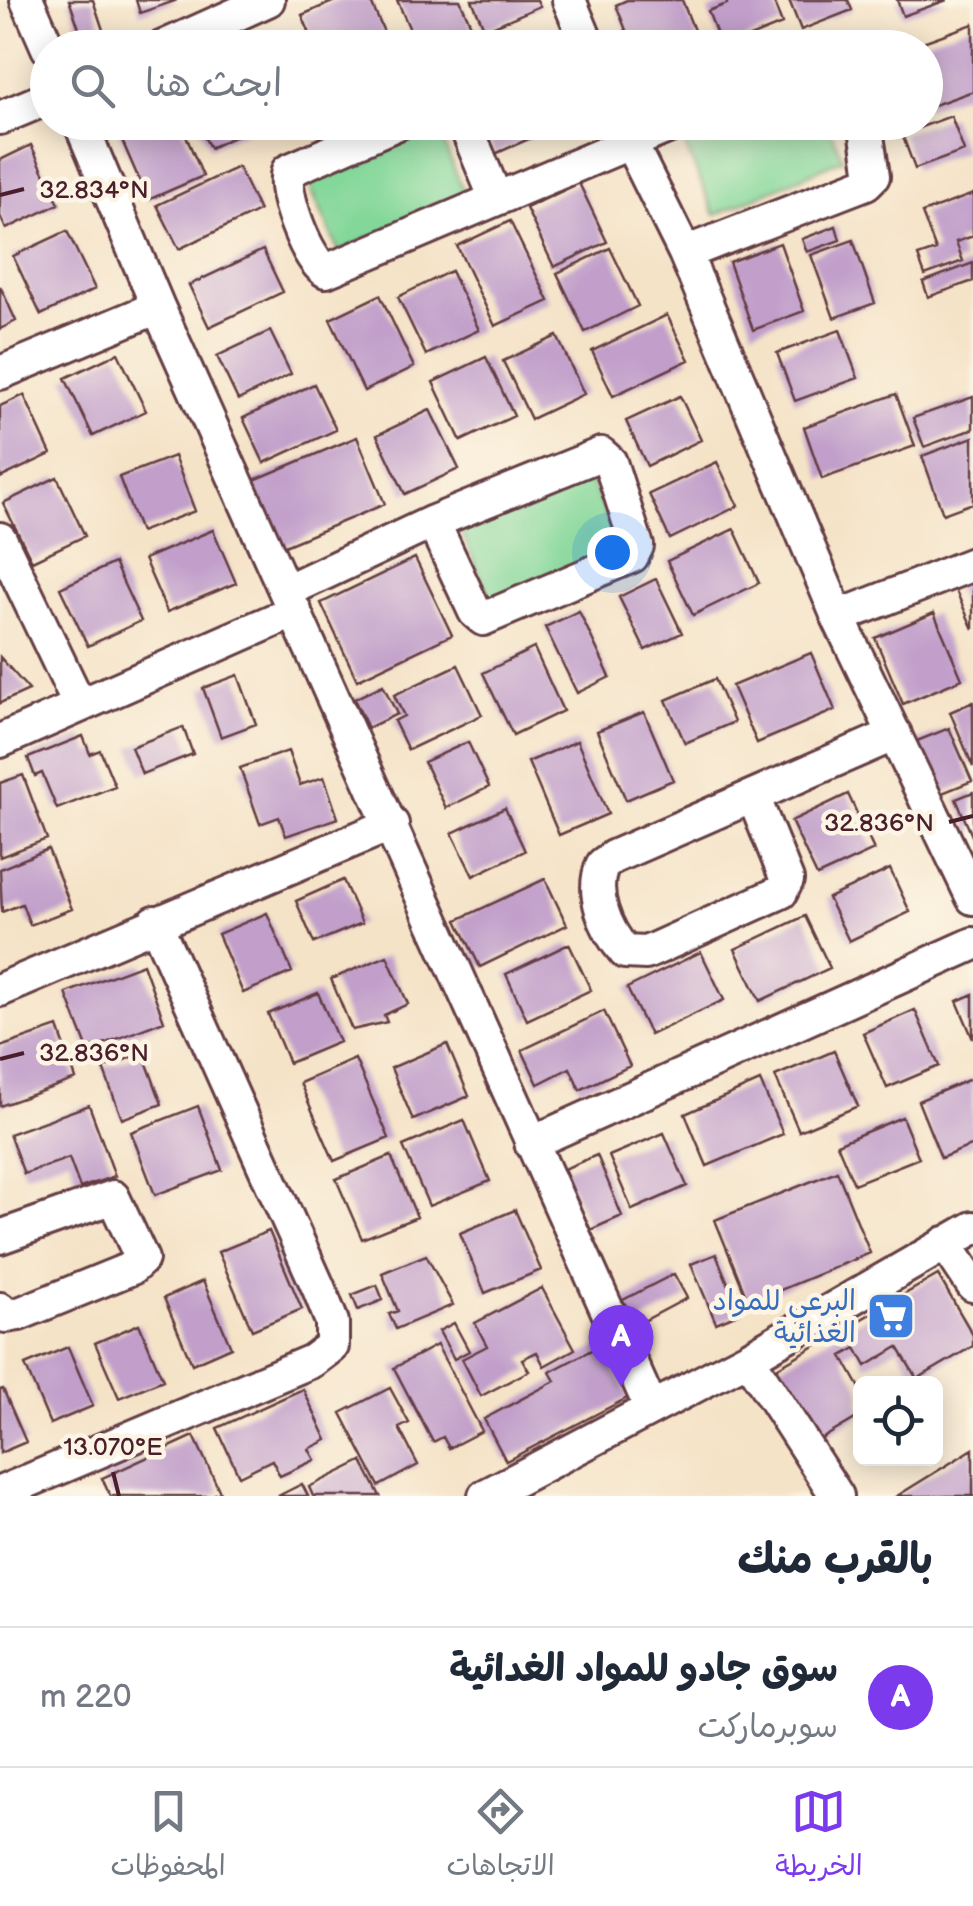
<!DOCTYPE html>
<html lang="ar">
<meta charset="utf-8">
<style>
body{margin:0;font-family:"Balsamiq Sans","Playpen Sans Arabic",sans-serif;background:#f2f2f3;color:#1f2937;direction:rtl}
.controls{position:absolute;right:30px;bottom:30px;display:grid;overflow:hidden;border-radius:15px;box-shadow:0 5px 25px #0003}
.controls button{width:90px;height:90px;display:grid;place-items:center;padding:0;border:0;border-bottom:2px solid #e0e1e3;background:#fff;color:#1f2937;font:50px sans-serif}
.you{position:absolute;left:612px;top:552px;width:35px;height:35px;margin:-25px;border:8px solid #fff;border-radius:50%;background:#1a73e8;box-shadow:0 0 0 15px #1a73e833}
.badge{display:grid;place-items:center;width:65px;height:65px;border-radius:50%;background:#7c3aed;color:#fff;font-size:32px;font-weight:700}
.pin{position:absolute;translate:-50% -82px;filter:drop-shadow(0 2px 5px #0008)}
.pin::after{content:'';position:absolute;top:52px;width:35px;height:30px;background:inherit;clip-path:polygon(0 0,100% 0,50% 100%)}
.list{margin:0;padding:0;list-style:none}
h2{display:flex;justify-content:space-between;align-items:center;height:130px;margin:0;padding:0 40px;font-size:42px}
h2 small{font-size:32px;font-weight:400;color:#747a83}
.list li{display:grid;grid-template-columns:65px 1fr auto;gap:30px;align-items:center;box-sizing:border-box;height:140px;padding:0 40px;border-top:2px solid #e0e1e3}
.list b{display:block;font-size:38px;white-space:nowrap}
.list p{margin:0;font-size:32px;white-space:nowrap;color:#747a83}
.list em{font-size:32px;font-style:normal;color:#747a83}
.icon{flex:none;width:55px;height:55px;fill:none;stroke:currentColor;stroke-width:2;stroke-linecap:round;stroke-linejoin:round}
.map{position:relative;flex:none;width:973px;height:1496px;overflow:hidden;direction:ltr}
.search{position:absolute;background:#fff;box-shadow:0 5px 25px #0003;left:30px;right:30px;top:30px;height:110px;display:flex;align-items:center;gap:25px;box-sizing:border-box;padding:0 35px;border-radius:55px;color:#747a83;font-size:38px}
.sheet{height:270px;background:#fff}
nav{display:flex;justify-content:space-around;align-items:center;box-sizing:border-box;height:140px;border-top:2px solid #e0e1e3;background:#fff;font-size:28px;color:#747a83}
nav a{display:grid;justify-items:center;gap:5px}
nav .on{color:#7c3aed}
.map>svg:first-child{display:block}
.green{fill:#82d799;stroke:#667b62;stroke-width:2.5}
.building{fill:#c19fca}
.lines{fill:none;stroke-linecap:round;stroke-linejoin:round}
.minor-casing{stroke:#643c43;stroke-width:38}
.minor{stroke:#fff;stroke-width:32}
.ticks{fill:none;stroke:#4a1f2b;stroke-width:4}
.labels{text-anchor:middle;stroke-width:9;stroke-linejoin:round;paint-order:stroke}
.shop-label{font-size:28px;fill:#366cbe;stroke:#fcf5e5;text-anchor:end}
.ticks-label{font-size:25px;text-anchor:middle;fill:#4a1f2b;stroke:#fcf5e5;stroke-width:9;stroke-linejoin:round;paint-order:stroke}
</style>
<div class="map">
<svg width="973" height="1496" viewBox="0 0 973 1496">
<rect width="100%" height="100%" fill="#fcf5e5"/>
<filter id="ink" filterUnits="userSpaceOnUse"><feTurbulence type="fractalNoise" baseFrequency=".01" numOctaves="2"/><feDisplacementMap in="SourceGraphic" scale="20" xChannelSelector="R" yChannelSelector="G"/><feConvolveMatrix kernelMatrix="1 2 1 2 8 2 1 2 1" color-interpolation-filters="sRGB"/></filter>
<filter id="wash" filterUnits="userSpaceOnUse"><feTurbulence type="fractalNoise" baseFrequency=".0048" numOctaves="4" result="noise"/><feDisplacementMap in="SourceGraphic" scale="40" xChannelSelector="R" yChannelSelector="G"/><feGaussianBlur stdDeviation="2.25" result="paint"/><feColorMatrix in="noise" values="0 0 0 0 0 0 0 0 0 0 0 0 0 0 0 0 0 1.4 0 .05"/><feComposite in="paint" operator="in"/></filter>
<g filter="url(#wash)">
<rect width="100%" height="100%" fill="#f5e3c8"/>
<path class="green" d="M731,122L827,123L843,159L715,215L684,143Z
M435,124L466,196L339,252L307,180Z
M588,475L620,546L492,603L461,531Z"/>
<g id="blocks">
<path class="building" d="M69,0H93L103,30L82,37Z
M136,0H174L175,1L140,13Z
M337,0H370L391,48H316L302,15Z
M397,0H460L477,39L458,48H418Z
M472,0H537L540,6L485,30Z
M627,0H682L701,48H633L616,5Z
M726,0H773L782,24L722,48L708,11L727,4Z
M789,0H848L852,10L801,30Z
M897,0H947L903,16Z
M973,24V91L926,108V48L909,47Z
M548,36L552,48H522Z
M951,116L964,151L915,169L902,134Z
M114,122H180L203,176L148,200Z
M197,122H244L248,130L210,148Z
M288,122H320L293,134Z
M482,122H567L495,154Z
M31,145L59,204L6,229L0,216V160Z
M238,167L259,211L179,249L157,205Z
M579,183L607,242L554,267L526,208Z
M973,194V236L956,242L963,261L925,275L918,256L936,250L922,213Z
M510,221L549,301L495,326L457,246Z
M836,226L840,240L807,252L802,239Z
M67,231L95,289L41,315L13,256Z
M853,240L875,303L834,318L811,255Z
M780,243L804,311L753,330L729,262Z
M610,248L638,306L585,332L557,273Z
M263,250L283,292L209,327L189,285Z
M973,263V281L928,297L923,282Z
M451,271L479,330L426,355L398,297Z
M0,286L16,321L0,329Z
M380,295L414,367L364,391L330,319Z
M667,315L689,360L613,396L592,351Z
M840,330L858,378L795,401L777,353Z
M270,331L291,374L238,400L217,356Z
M557,336L584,394L531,419L503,361Z
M118,353L146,411L93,436L65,378Z
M486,357L514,416L461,441L433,382Z
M314,384L336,430L264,463L243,418Z
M896,394L915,446L822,479L804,427Z
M24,395L51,454L0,478V406Z
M680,396L701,440L647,466L626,421Z
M973,397V429L924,447L913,418Z
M430,410L459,469L405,494L377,435Z
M357,437L385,504L275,550L247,483Z
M973,437V503L943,514L922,456Z
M174,456L195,511L140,532L119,477Z
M717,462L738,506L670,539L649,494Z
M57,477L85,536L32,561L3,503Z
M734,529L759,583L693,615L667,561Z
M213,530L236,583L167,612L144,559Z
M415,558L452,635L357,680L321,603Z
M114,563L141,621L88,646L60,588Z
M973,573V629L952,582Z
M656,579L682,633L645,650L619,597Z
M579,611L610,677L577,693L545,627Z
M934,613L962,679L903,704L875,638Z
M534,648L563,711L513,735L483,673Z
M811,653L835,710L757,743L732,686Z
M0,657L29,690L0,703Z
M458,665L482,715L408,750L394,721L404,716L394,695Z
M238,675L256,724L221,737L203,688Z
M715,679L734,722L685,743L666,700Z
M383,685L397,714L368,728L354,699Z
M973,702V767L950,712Z
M644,712L673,780L626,800L597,731Z
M183,727L193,754L142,774L131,747Z
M949,728L972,781L940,794L917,741Z
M83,736L90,754L100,750L115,786L57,809L42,773L35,776L28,758Z
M577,741L608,814L559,835L528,762Z
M468,742L489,787L446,808L424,762Z
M288,751L300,785L324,777L338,818L286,836L279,817L260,824L240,768Z
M23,775L47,839L0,857V783Z
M973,792V838L956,799Z
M848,794L874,850L817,876L791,821Z
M505,808L525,851L473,876L452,833Z
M48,849L72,909L30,925L22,904L2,912L0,869Z
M890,869L910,912L849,941L828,898Z
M545,879L567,925L480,967L457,920Z
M343,880L362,923L314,943L296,901Z
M267,913L292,972L243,993L218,934Z
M805,916L830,968L760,1001L735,949Z
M569,944L591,990L527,1020L506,974Z
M701,952L724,1000L650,1035L627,988Z
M387,956L408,1004L384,1015L387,1022L352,1030L331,979Z
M143,964L164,1021L88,1050L66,993Z
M318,993L339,1042L289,1063L268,1014Z
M973,994V1039L957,1001Z
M915,1010L939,1066L887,1088L863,1033Z
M604,1011L630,1066L580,1090L570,1068L538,1084L522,1050Z
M58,1027L76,1079L0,1106V1047Z
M447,1044L469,1096L413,1120L391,1068Z
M834,1051L858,1106L799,1131L775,1076Z
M143,1053L162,1104L122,1119L103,1068Z
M355,1059L389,1138L334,1161L300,1083Z
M973,1078V1145L941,1158L918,1101Z
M760,1081L783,1134L707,1166L685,1114Z
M89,1105L115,1176L80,1188L69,1158L24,1174L9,1134Z
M198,1106L222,1170L155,1195L131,1132Z
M902,1117L919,1158L854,1184L837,1144Z
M464,1120L490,1181L429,1206L403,1146Z
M664,1133L687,1186L632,1210L609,1156Z
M597,1155L622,1216L590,1230L564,1169Z
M391,1156L417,1217L362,1239L336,1179Z
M837,1171L870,1253L749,1303L715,1220Z
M515,1210L541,1270L485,1293L460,1233Z
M269,1231L302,1309L252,1330L218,1252Z
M716,1254L740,1313L716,1323L691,1264Z
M426,1255L453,1305L396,1329L389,1314L398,1311L382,1273Z
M674,1274L687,1298L636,1325L623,1300Z
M938,1275L973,1335V1346L917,1379L898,1347L866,1366L856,1348L842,1356L860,1388V1416L811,1445L768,1373Z
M203,1281L231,1347L192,1364L164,1298Z
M377,1285L383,1300L358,1310L352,1295Z
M542,1288L575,1349L544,1366L537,1352L522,1359L529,1371L481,1396L462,1359L487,1346L475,1323Z
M454,1323L469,1351L454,1359L439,1331Z
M139,1324L163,1380L119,1398L95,1343Z
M437,1345L482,1431L449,1448L443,1437L433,1442L394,1368Z
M601,1345L629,1397L506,1461L484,1419L555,1381L550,1372Z
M68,1347L93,1406L50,1424L25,1365Z
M390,1388L409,1423L399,1428L418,1465L379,1486L341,1413Z
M3,1389L26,1442L0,1453V1390Z
M303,1389L327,1440L309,1449L315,1460L280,1476L272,1460L239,1476L217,1428Z
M194,1436L220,1492L211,1496H110L102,1478Z
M973,1449V1496H897Z
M362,1461L380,1496H313L309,1487Z
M302,1484L308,1496H278Z"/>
</g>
</g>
<g filter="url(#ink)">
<use href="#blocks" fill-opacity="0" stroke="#643c43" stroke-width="2.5"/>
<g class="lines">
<g class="minor-casing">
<path id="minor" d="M27,0L48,48
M569,0L589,48
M161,48L268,0
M0,118L48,98
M80,122L158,307L651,1408
M400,122L288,171C281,191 307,260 326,271L679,122
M464,122L496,199
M620,122L685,253L838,617L973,898
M685,253L866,183L873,176L865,122
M0,373L158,307
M0,539L79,704
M286,591L433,522L601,454L610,462L637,546L632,556L483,619L475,612L433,522
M838,617L973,564
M0,741L295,611
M753,796L787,880L781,892L646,953L625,952C605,929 590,892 603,864L613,857L895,734
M0,990L392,824
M531,1143L973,944
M0,1237L113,1197L142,1259L132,1268L19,1314L6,1316L0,1309
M945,1243L973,1285
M748,1358L837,1496
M0,1493L312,1361L332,1346V1322L319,1289L155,922
M485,1496L748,1358L973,1228"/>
</g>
<use href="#minor" class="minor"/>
</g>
</g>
<path class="ticks" d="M0,195L24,189M949,822L973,816M0,1059L24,1053M113,1472L119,1496"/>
<defs>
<g id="supermarket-square" transform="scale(2.5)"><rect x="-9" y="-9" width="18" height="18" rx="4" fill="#3f7fe0" stroke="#fcf5e5"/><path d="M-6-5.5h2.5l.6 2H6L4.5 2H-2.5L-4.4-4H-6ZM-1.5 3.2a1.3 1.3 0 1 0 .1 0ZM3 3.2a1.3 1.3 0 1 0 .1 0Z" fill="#fff"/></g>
</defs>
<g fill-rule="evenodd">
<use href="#supermarket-square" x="891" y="1316"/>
</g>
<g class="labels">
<g class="shop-label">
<text x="856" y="1310">البرعي للمواد<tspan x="856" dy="32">الغذائية</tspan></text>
</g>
</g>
<g class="ticks-label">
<text x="94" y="198">32.834°N</text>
<text x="879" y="831">32.836°N</text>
<text x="94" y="1061">32.836°N</text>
<text x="113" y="1455">13.070°E</text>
</g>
</svg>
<div class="controls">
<button><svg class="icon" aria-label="locate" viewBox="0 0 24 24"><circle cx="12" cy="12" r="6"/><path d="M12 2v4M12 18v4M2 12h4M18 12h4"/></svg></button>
</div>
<div class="you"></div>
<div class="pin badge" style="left:621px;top:1387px">A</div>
<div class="search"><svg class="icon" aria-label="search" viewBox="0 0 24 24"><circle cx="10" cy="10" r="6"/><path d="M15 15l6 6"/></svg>ابحث هنا</div>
</div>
<section class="sheet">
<h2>بالقرب منك<small></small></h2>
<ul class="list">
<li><span class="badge">A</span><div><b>سوق جادو للمواد الغدائية</b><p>سوبرماركت</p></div><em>220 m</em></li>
</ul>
</section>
<nav>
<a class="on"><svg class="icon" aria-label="map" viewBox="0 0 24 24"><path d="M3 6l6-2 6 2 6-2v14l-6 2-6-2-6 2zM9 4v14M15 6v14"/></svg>الخريطة</a>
<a><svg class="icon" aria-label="directions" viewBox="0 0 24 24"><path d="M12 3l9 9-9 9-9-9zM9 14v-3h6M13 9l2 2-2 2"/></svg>الاتجاهات</a>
<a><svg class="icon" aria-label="saved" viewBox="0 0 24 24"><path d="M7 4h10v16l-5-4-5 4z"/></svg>المحفوظات</a>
</nav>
